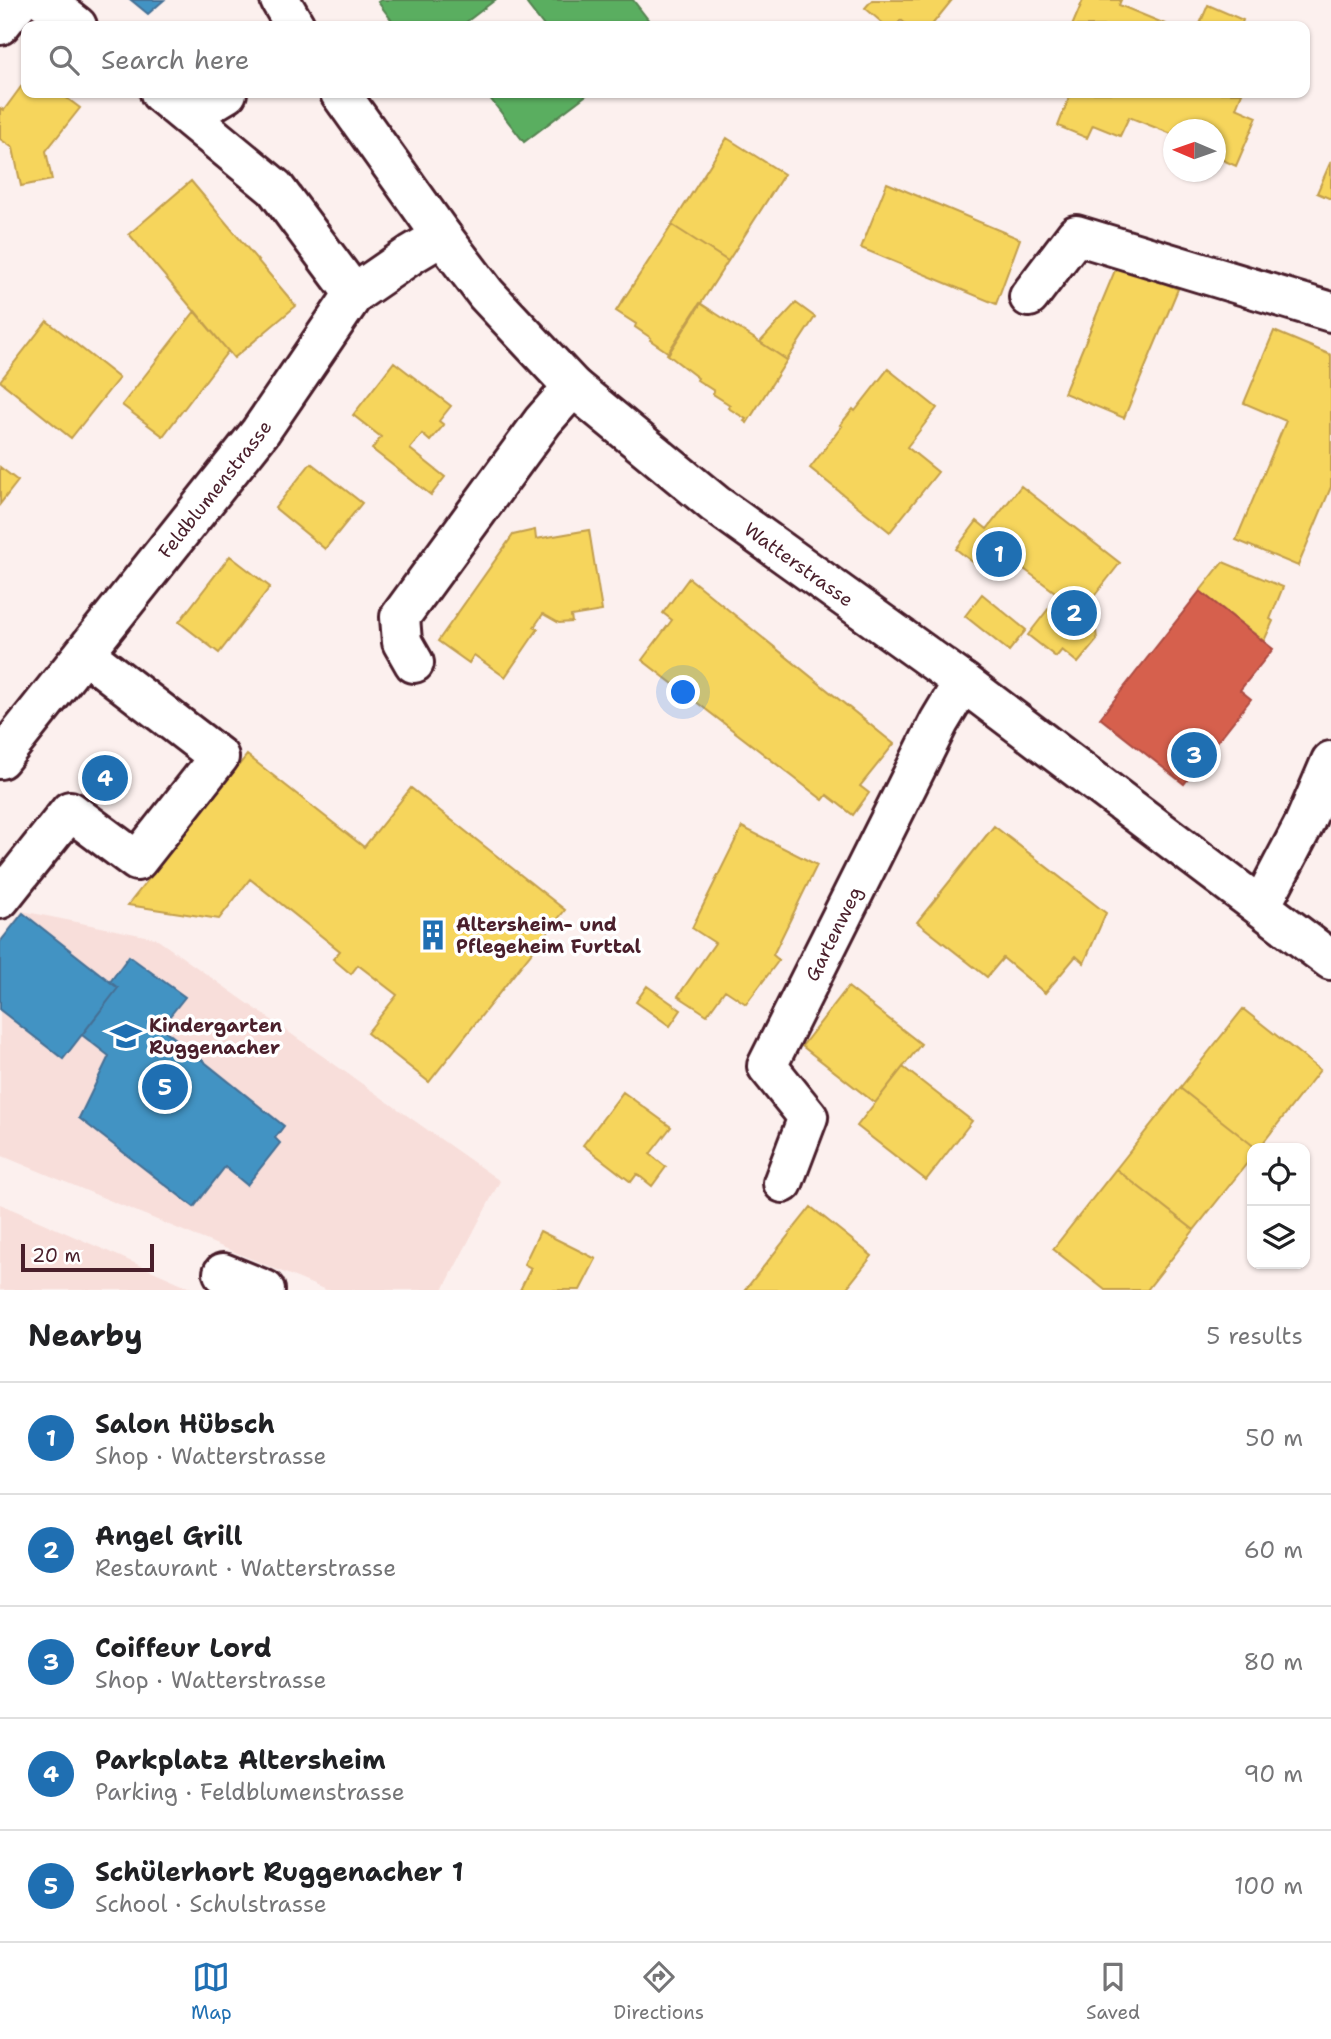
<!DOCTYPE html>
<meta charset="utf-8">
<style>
body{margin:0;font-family:"Shantell Sans",sans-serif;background:#f2f2f2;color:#202124}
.controls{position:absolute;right:21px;bottom:21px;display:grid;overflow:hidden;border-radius:14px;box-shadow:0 2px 5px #0004}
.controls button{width:63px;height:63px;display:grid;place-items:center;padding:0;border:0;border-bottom:2px solid #e0e0e0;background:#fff;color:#202124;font:35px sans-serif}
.compass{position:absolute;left:1163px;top:119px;width:63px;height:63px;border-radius:50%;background:#fff;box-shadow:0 2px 5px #0004;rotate:272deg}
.scale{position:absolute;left:21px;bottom:18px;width:133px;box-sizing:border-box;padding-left:7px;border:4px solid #4a1f2b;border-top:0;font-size:19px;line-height:24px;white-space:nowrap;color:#4a1f2b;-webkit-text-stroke:5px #fff;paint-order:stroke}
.you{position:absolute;left:684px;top:693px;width:24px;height:24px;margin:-18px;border:5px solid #fff;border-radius:50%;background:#1a73e8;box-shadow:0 0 0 10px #1a73e833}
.badge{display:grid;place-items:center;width:46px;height:46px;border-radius:50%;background:#1f6fb2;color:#fff;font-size:23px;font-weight:700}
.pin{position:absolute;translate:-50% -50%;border:4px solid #fff;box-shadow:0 2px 7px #0006}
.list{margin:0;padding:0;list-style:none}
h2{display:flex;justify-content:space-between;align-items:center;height:91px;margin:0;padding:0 28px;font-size:30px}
h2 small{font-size:23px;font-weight:400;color:#757577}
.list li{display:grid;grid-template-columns:46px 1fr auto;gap:21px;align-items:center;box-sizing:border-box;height:112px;padding:0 28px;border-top:2px solid #e0e0e0}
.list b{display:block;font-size:26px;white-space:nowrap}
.list p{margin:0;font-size:23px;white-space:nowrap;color:#757577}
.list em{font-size:23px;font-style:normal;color:#757577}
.icon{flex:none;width:38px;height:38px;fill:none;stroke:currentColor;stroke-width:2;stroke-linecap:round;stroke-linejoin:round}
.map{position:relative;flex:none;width:1331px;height:1290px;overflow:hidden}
.search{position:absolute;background:#fff;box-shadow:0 2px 5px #0004;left:21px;right:21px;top:21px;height:77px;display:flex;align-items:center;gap:18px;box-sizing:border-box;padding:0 24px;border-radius:14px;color:#757577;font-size:26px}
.sheet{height:651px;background:#fff}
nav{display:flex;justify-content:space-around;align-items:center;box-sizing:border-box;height:98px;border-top:2px solid #e0e0e0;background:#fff;font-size:19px;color:#757577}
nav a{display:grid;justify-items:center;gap:4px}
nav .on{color:#1f6fb2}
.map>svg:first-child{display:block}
.built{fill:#f8deda}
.homes{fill:#f6d55c;stroke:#c29e4d;stroke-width:2}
.shops{fill:#d6604d;stroke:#ac4c43;stroke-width:2}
.schools{fill:#4393c3;stroke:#457095;stroke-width:2}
.public{fill:#5aae61;stroke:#558351;stroke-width:2}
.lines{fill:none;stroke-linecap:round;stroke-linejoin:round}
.minor-casing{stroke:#4a1f2b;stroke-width:44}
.minor{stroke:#fff;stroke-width:38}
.labels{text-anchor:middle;stroke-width:7;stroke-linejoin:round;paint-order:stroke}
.street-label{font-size:19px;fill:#4a1f2b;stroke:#fff}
.poi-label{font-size:19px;font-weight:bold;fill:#4a1f2b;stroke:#fff;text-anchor:start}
</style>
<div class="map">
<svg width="1331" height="1290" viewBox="0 0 1331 1290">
<rect width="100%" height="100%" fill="#fcf0ee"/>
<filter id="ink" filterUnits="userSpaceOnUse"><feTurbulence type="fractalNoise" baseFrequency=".0143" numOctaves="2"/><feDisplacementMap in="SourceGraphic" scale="14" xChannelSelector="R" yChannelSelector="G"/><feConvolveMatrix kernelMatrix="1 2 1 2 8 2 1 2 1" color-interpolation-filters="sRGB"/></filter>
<g filter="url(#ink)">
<path class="built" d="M22,911L155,938L500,1181L443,1290H326L0,1155V940Z
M0,1204L196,1290H0Z"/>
<path class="homes" d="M872,0H952L931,26H908L901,20L896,26H886L865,8Z
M1083,0H1121L1119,5L1170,26H1072Z
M1208,5L1243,20L1241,26H1199Z
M26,80V93H60L80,108L46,151L52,180L21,186L13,148L0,139V108L4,110Z
M1071,93H1242L1236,108L1257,117L1236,166L1216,157V130H1174V135L1129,117L1120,136L1093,125L1087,138L1058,126Z
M727,138L784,174L728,261L672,225Z
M1331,161V199L1317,193Z
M191,181L296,306L234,358L129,234Z
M887,183L1020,239L996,304L861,248Z
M672,225L728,261L669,353L650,340L651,338L635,327L636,324L616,311Z
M1118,263L1178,289L1124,418L1064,393Z
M700,303L787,360L747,423L744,421L746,419L728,408L730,405L713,394L714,391L697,380L698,378L667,354Z
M796,303L815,317L787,360L760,342Z
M195,311L228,351L163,436L122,405Z
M47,321L119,378L71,438L0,381Z
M1274,331L1331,355V487L1298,566L1236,540L1286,421L1244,403Z
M394,362L451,406L439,421L444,425L430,441L422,434L410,449L445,477L431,495L372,449L381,437L353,415Z
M888,369L937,408L907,447L938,472L890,532L810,468L842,426L840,425L853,409L855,411Z
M311,463L362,503L325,549L275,508Z
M0,467L18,481L0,504Z
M1021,486L1120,563L1081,613L1087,618L1085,622L1096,630L1097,640L1078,663L1062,650L1056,657L1028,635L1059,595L1024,569V568L1004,552L988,574L956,549L977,521L987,529Z
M535,530L536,539L589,530L602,611L571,616L572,622L559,623L543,614L534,627L538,629L505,677L474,655L469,663L438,641L513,535Z
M230,556L270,587L219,653L179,622Z
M1223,562L1283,587L1270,619L1273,621L1264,641L1200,591Z
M689,578L894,744L860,786L869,793L853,815L827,795L823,800L642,660L672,620L663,613Z
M982,594L1026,630L1009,651L965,616Z
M247,755L364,847L411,788L565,910L429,1082L367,1033L397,995L358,965L351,974L333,959L340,951L250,879L219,919L128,905Z
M994,826L1106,913L1084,963L1076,956L1045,993L1003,958L987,977L917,922Z
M742,827L817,865L773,955L779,960L746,1004L725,990L707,1015L678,996L715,943L692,928Z
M647,986L681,1010L670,1026L636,1002Z
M848,987L921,1044L875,1103L802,1046Z
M1243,1009L1320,1070L1259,1148H1256L1180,1088Z
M903,1067L972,1121L926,1180L857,1126Z
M1180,1088L1256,1148H1252V1157L1194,1230L1116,1169Z
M623,1092L671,1127L650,1154L666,1167L652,1186L637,1174L631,1182L583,1145Z
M1116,1169L1194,1230L1147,1290H1105L1053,1249Z
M811,1207L872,1256L845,1290H745Z
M540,1231L596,1259L580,1290H520L531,1268L524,1264Z"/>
<path class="shops" d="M1200,591L1273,649L1240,690L1251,699L1184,784L1100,718Z"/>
<path class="schools" d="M131,0H164L148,14Z
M23,913L118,988L63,1059L0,1010V942Z
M129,956L185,997L161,1027L284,1126L275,1138L280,1143L247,1185L225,1167L194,1207L79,1118L109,1056L82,1035L118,988L110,982Z"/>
<path class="public" d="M381,0H495L461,26H396L378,2Z
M531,0H633L653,26H544L527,4Z
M486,93H589L524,142Z"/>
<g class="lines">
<g class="minor-casing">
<g id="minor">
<path d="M44,0L77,26"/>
<path d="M280,0L295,26"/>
<path d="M0,25L20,0"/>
<path d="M160,93L275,188L354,294"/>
<path id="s1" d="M340,93L442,236L486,294L573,387L715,504L963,682L1331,960"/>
<path d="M189,116L227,93"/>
<path d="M1029,297L1076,235L1331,312"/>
<path d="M414,663L402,642L400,617L543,421L573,387"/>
<path id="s2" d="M0,759L260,432L354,294L412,254L442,236"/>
<path d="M0,899L70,811L137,861L219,757L85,654"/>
<path d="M1261,906L1304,824L1331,761"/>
<path id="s3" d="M783,1183L808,1117L767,1066L939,722L963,682"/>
<path d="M223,1273L265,1290"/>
</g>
</g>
<use href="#minor" class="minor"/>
</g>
</g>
<defs>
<g id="building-bare" transform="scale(2.415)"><path d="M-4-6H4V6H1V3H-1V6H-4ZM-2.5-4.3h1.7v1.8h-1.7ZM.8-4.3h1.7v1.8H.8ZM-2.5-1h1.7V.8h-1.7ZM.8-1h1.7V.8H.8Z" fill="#1f6fb2" stroke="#fff" stroke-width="2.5" paint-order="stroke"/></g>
<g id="school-bare" transform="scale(2.415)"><path d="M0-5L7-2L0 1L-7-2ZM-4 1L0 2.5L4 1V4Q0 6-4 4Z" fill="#1f6fb2" stroke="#fff" stroke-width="2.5" paint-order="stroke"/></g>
</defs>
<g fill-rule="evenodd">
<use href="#building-bare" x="433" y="935"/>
<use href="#school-bare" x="126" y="1036"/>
</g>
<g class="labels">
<g class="street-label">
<text dy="7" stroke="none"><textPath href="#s2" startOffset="345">Feldblumenstrasse</textPath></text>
<text dy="7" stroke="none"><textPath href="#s1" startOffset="663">Watterstrasse</textPath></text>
<text dy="7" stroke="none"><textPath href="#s3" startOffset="284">Gartenweg</textPath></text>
</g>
<g class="poi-label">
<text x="456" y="931">Altersheim- und<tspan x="456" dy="22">Pflegeheim Furttal</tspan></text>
<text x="149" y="1032">Kindergarten<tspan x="149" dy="22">Ruggenacher</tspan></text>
</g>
</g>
</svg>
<div class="controls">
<button><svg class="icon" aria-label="locate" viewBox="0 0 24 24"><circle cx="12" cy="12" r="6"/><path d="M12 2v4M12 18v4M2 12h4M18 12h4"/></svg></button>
<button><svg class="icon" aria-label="layers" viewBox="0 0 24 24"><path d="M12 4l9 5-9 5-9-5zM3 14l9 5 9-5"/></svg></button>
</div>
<svg class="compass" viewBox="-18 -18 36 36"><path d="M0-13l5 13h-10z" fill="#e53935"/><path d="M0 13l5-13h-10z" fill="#757577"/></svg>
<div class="scale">20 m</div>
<div class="you"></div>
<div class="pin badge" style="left:999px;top:554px">1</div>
<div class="pin badge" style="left:1074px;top:613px">2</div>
<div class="pin badge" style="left:1194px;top:755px">3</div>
<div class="pin badge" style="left:105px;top:778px">4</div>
<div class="pin badge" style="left:165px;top:1087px">5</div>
<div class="search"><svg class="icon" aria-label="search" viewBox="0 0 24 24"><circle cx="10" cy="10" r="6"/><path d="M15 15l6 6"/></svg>Search here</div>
</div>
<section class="sheet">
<h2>Nearby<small>5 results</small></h2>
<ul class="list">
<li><span class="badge">1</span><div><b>Salon Hübsch</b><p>Shop · Watterstrasse</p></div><em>50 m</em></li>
<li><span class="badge">2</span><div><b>Angel Grill</b><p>Restaurant · Watterstrasse</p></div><em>60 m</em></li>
<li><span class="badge">3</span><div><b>Coiffeur Lord</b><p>Shop · Watterstrasse</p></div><em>80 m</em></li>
<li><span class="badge">4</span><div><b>Parkplatz Altersheim</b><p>Parking · Feldblumenstrasse</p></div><em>90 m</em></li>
<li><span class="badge">5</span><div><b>Schülerhort Ruggenacher 1</b><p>School · Schulstrasse</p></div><em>100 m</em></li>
</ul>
</section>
<nav>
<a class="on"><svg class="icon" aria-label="map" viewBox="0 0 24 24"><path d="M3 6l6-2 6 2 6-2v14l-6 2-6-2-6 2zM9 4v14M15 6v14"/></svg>Map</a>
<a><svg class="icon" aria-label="directions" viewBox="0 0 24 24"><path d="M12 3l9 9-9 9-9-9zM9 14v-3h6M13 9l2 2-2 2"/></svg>Directions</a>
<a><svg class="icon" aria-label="saved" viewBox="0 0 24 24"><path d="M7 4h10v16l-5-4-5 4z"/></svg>Saved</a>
</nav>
